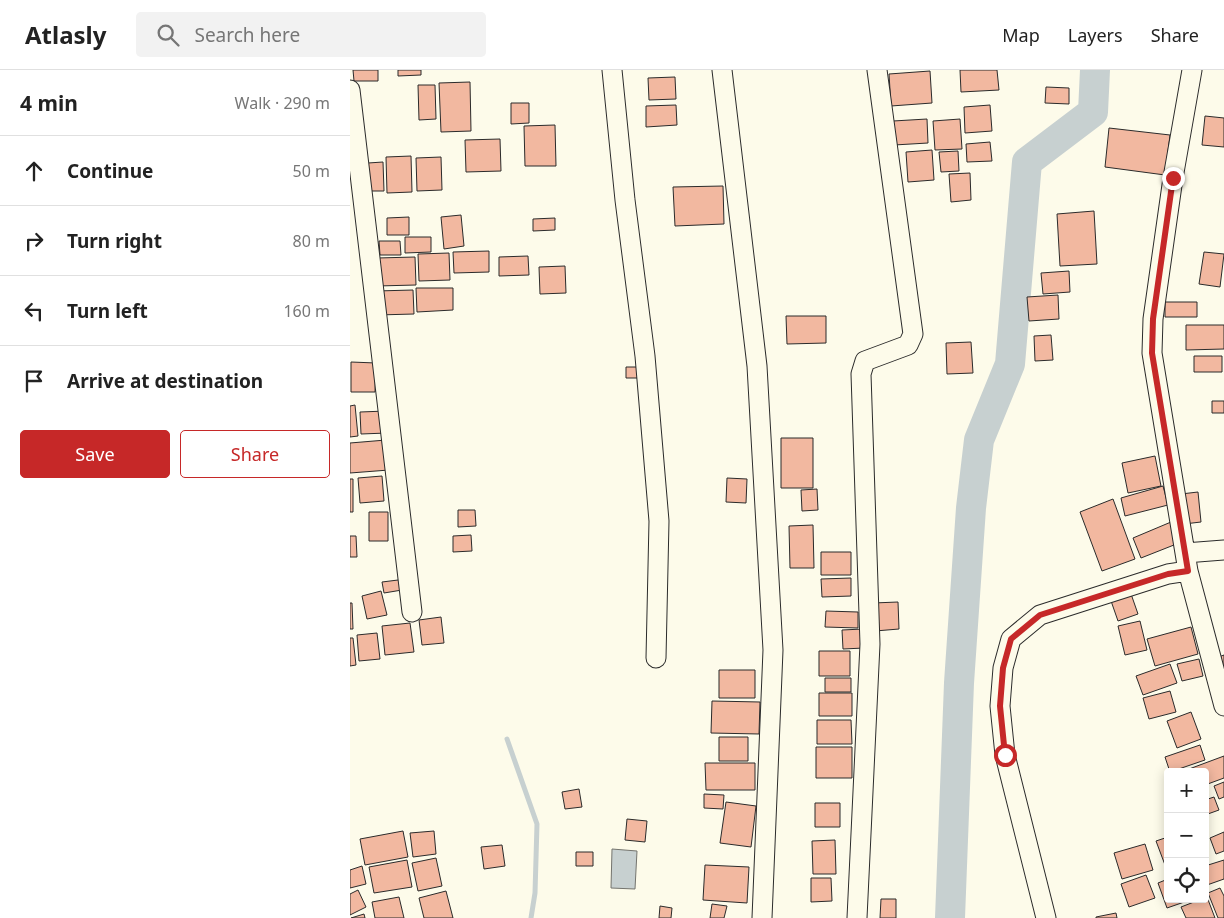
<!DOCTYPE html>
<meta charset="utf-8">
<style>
body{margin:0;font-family:"Noto Sans",sans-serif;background:#f2f2f2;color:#222}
.controls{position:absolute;right:15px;bottom:15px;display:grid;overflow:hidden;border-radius:5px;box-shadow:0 2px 12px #0003}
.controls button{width:45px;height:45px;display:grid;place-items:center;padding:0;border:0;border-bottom:1px solid #e0e0e0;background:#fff;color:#222;font:25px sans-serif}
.stop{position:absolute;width:15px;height:15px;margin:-11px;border:4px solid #c62828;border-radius:50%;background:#fff}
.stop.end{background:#c62828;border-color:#fff;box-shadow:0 1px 5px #0008}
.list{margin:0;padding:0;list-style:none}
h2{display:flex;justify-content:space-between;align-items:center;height:65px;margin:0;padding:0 20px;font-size:21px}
h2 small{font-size:16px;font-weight:400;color:#767676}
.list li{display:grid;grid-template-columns:32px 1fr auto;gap:15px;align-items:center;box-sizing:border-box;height:70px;padding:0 20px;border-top:1px solid #e0e0e0}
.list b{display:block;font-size:19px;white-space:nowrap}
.list em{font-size:16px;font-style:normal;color:#767676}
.actions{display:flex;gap:10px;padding:15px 20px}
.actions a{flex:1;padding:11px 0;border:1px solid #c62828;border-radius:5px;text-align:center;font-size:18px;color:#c62828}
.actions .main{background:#c62828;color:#fff}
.icon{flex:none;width:28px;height:28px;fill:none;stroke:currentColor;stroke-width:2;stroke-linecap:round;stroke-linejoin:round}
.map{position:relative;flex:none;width:874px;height:848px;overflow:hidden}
header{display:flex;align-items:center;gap:30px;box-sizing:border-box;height:70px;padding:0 25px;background:#fff;border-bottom:1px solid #e0e0e0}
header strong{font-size:24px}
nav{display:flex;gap:28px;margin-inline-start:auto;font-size:18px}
.search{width:350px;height:45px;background:#f2f2f2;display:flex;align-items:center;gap:12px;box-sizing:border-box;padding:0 18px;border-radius:5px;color:#767676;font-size:19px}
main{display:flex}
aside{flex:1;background:#fff}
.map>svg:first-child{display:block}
.water{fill:#c7d0d0;stroke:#74746e}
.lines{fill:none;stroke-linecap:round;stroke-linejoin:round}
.stream{stroke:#c7d0d0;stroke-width:5}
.river{stroke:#c7d0d0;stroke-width:30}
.building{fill:#f2b8a0;stroke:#2b2b2b}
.minor-casing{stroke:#2b2b2b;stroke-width:21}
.minor{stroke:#fdfbea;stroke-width:19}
.route{stroke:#c62828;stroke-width:6}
</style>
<header>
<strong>Atlasly</strong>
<div class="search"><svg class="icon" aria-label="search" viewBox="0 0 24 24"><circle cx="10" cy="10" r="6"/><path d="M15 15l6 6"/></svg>Search here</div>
<nav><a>Map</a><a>Layers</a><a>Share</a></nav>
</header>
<main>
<aside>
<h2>4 min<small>Walk · 290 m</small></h2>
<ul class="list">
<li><svg class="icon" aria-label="ahead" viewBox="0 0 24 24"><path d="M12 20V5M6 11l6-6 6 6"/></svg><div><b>Continue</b></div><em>50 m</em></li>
<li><svg class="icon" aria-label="right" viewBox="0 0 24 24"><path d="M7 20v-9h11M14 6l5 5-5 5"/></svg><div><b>Turn right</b></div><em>80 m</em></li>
<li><svg class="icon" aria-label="left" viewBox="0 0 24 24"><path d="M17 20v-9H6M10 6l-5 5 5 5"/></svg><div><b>Turn left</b></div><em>160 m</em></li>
<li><svg class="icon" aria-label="arrive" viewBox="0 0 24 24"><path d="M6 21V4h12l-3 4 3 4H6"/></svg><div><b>Arrive at destination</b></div></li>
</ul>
<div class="actions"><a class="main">Save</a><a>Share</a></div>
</aside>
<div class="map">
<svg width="874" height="848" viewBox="0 0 874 848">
<rect width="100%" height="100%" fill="#fdfbea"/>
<path class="water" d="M262,779L287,781L285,819L261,818Z"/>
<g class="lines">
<path class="stream" d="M157,669L187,754L185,823L181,848"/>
<path class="river" d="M600,848L609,613L621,438L629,370L660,294L677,92L743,42L745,0"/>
</g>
<path class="building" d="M3,0H28V11H4Z
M48,0H71V5L48,6Z
M610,0H647L649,20L611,22Z
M580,1L582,33L541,36L539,4Z
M325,7L326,29L299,30L298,8Z
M120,12L121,61L91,62L89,13Z
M68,15H85L86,49L69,50Z
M696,17L719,18V34L695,33Z
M161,33H179V53L161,54Z
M326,35L327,55L296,57V36Z
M640,35L642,61L615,63L614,37Z
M855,46L874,48V77L852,75Z
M577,49L578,73L544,75L543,51Z
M610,49L612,79L585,80L583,51Z
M205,55L206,96H175L174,56Z
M759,58L820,65L815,105L755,97Z
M150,69L151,101L116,102L115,70Z
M640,72L642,91L617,92L616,74Z
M582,80L584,110L558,112L556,82Z
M608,81L609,101L591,102L589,82Z
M61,86L62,122L37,123L36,87Z
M91,87L92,120L67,121L66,88Z
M33,92L34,121H19L18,93Z
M620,103L621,130L601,132L599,104Z
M373,116L374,154L325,156L323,117Z
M744,141L747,194L710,196L707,144Z
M111,145L114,176L94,179L91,147Z
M59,147V165H37V148Z
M205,148V160L183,161V149Z
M55,167H81V182L55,183Z
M29,171H50L51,185H30Z
M139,181V202L104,203L103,182Z
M854,182L874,184L870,217L849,214Z
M99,183L100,210L69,211L68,184Z
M178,186L179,205L149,206V187Z
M65,187L66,215L27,216V188Z
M215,196L216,223L190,224L189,197Z
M719,201L720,222L693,224L691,203Z
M66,218H103V240L67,242Z
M63,220L64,244L27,245L26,221Z
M708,225L709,249L679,251L677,227Z
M815,232H847V247H815Z
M436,246H476V273L437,274Z
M836,255H874V279L836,280Z
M701,265L703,290L685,291L684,266Z
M621,272L623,303L597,304L596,273Z
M844,286H872V302H844Z
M1,292L26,293L25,322H1Z
M276,297H292V308H276Z
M862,331H874V343H862Z
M5,335L8,366L0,367V336Z
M36,341L37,363L11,364L10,342Z
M431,368H463V418H431Z
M36,370L39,400L0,403V373Z
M805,386L811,416L778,423L772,393Z
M32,406L34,431L10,433L8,408Z
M377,408L397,409L396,433L376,432Z
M0,409H3V442H0Z
M813,416L818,435L775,446L771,428Z
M467,419L468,440L452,441L451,420Z
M848,422L851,452L834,454L831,424Z
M763,429L785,489L752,501L730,442Z
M108,440H125L126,456L108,457Z
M19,442H38V471H19Z
M821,452L829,473L791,488L783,468Z
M463,455L464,498H440L439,456Z
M121,465L122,481L103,482V466Z
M0,466H6L7,487H0Z
M471,482H501V505H471Z
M501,508V526L472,527L471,509Z
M56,509L58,519L34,523L32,512Z
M31,521L37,545L17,549L12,526Z
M780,521L788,544L768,551L760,528Z
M548,532L549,559L525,561L523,533Z
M0,533H2L3,559H0Z
M476,541L508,542V558L475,557Z
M91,547L94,573L72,575L69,550Z
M790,551L797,580L775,585L768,556Z
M60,553L64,582L35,585L32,556Z
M841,557L848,584L805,596L797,569Z
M513,559L514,578L493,579L492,560Z
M27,563L30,589L9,591L7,565Z
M0,568H3L6,595L0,596Z
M469,581H500V606H469Z
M874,585V612L866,588Z
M849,589L853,606L832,611L827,594Z
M820,594L827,613L793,625L786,606Z
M369,600H405V628H369Z
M475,608H501V622H475Z
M820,621L826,642L799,649L793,628Z
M469,623H502V646H469Z
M362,631L410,632L409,664L361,663Z
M841,642L851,669L827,678L817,651Z
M467,650H501L502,674H467Z
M369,667H398V691H369Z
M850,675L855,690L820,702L815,687Z
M466,677H502V708H466Z
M874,686V708L855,715V702H831Z
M355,693H405V720H356Z
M874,712V727L869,729L864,716Z
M229,719L232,737L215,739L212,722Z
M354,724L374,725L373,739L354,738Z
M864,727L869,740L855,745V730Z
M376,732L406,736L401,777L370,773Z
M465,733H490V757H465Z
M277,749L297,751L295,772L275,770Z
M53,761L58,787L15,795L10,769Z
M84,761L86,784L63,787L60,763Z
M874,762V781L866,784L860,768Z
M818,767V803L806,771Z
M485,770L486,804H463L462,771Z
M795,774L803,800L772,809L764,783Z
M152,775L155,796L134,799L131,777Z
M226,782H243V796H226Z
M86,788L92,816L68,821L62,793Z
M57,790L62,817L24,823L19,797Z
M874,790V809L857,815L855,796Z
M355,795L399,797L397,833L353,830Z
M12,796L16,814L0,818V800Z
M796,805L805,828L779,837L771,814Z
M461,808H481L482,831L461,832Z
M818,809V829H843L817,838L808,813Z
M870,818L874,826V848H868L858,823Z
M8,820L16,837L0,845V824Z
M96,821L103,848H74L69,828Z
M49,827L54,848H25L22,832Z
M857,827L865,848H836L831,837Z
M531,829H546V848H530Z
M362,834L377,836L374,848H360Z
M310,836L322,838L321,848H309Z
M766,843L767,848H746V847Z
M14,844L15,848H1Z"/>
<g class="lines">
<g class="minor-casing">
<path id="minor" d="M262,0L275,130L295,286L309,451L306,588
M372,0L407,296L423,580L412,848
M842,0L823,108L803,249L802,283L838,501L874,636
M0,20L62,542
M835,483L874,480
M507,848L520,574L511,304L515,291L558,275L563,264L527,0
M696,848L655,685L650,636L653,598L661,569L690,545L818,504L838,501"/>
</g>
<use href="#minor" class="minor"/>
</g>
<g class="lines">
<path class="route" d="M655,685L650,636L653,598L661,569L690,545L818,504L838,501L802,283L803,249L823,108"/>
</g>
</svg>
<div class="controls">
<button>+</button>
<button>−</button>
<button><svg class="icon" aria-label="locate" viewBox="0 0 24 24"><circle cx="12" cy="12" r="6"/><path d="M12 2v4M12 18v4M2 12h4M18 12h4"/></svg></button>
</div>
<div class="stop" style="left:655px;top:685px"></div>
<div class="stop end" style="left:823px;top:108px"></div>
</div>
</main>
